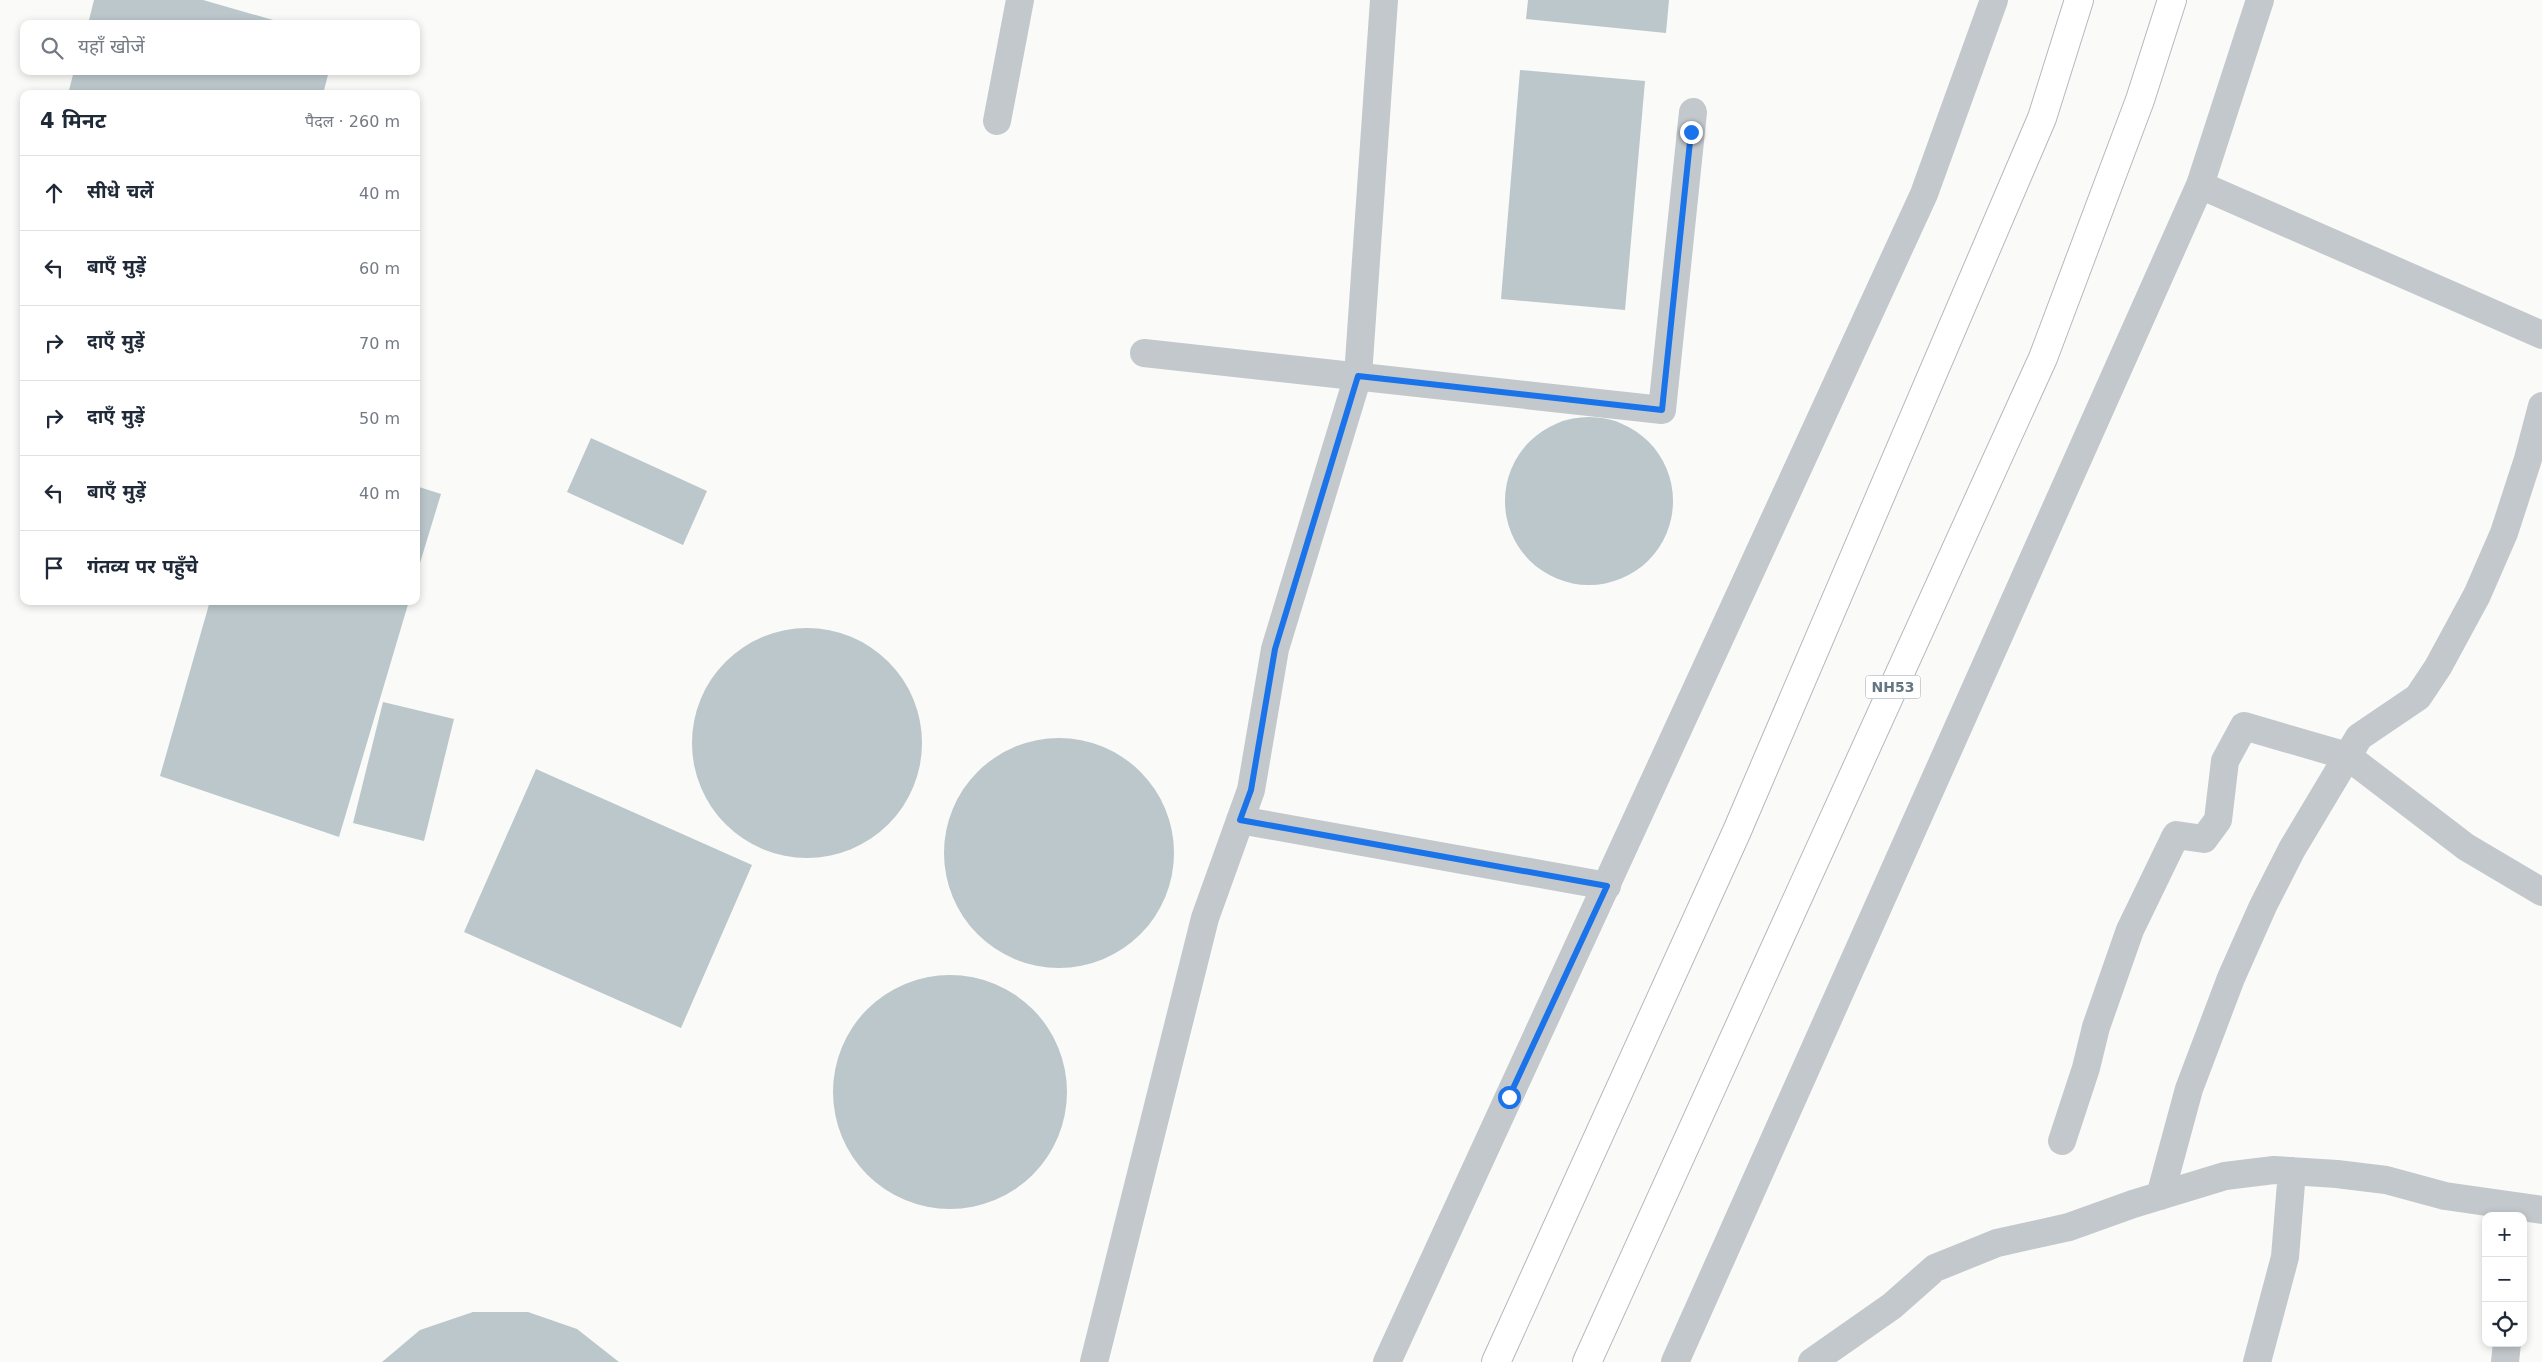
<!DOCTYPE html>
<html lang="hi">
<meta charset="utf-8">
<style>
body{margin:0;font-family:"DejaVu Sans","Noto Sans Devanagari",sans-serif;background:#f6f6f7;color:#1f2937}
.controls{position:absolute;right:15px;bottom:15px;display:grid;overflow:hidden;border-radius:10px;box-shadow:0 2px 8px #0003}
.controls button{width:45px;height:45px;display:grid;place-items:center;padding:0;border:0;border-bottom:1px solid #e0e1e3;background:#fff;color:#1f2937;font:25px sans-serif}
.stop{position:absolute;width:15px;height:15px;margin:-11px;border:4px solid #1a73e8;border-radius:50%;background:#fff}
.stop.end{background:#1a73e8;border-color:#fff;box-shadow:0 1px 5px #0008}
.list{margin:0;padding:0;list-style:none}
h2{display:flex;justify-content:space-between;align-items:center;height:65px;margin:0;padding:0 20px;font-size:21px}
h2 small{font-size:16px;font-weight:400;color:#747a83}
.list li{display:grid;grid-template-columns:32px 1fr auto;gap:15px;align-items:center;box-sizing:border-box;height:75px;padding:0 20px;border-top:1px solid #e0e1e3}
.list b{display:block;font-size:19px;white-space:nowrap}
.list em{font-size:16px;font-style:normal;color:#747a83}
.icon{flex:none;width:28px;height:28px;fill:none;stroke:currentColor;stroke-width:2;stroke-linecap:round;stroke-linejoin:round}
.map{position:relative;flex:none;width:2542px;height:1362px;overflow:hidden}
.search{position:absolute;background:#fff;box-shadow:0 2px 8px #0003;left:20px;top:20px;width:400px;height:55px;display:flex;align-items:center;gap:12px;box-sizing:border-box;padding:0 18px;border-radius:10px;color:#747a83;font-size:19px}
.panel{position:absolute;background:#fff;box-shadow:0 2px 8px #0003;left:20px;top:90px;width:400px;height:515px;border-radius:10px}
.map>svg:first-child{display:block}
.water{fill:#bbc7cb}
.lines{fill:none;stroke-linecap:round;stroke-linejoin:round}
.trunk-casing{stroke:#b4b9bd;stroke-width:30}
.minor{stroke:#c3c8cc;stroke-width:28}
.tertiary{stroke:#c3c8cc;stroke-width:28}
.trunk{stroke:#fff;stroke-width:28}
.route{stroke:#1a73e8;stroke-width:6}
.labels{text-anchor:middle;stroke-width:5;stroke-linejoin:round;paint-order:stroke}
.shield{fill:#fff;stroke:#939fa8;stroke-width:1}
.shield-label{font-size:14px;font-weight:bold;fill:#657683}
</style>
<div class="map">
<svg width="2542" height="1362" viewBox="0 0 2542 1362">
<rect width="100%" height="100%" fill="#fafaf8"/>
<path class="water" d="M94,0H203L287,24H88Z
M1528,0H1669L1666,33L1526,19Z
M1520,70L1645,81L1625,310L1501,299Z
M74,71H329L323,94H68Z
M1505 501a84 84 0 1 1 168 0a84 84 0 1 1-168 0Z
M591,438L707,491L683,545L567,492Z
M416,486L441,494L416,576Z
M210,601H409L339,837L160,776Z
M692 743a115 115 0 1 1 230 0a115 115 0 1 1-230 0Z
M383,702L454,719L424,841L353,823Z
M944 853a115 115 0 1 1 230 0a115 115 0 1 1-230 0Z
M536,769L752,865L681,1028L464,932Z
M833 1092a117 117 0 1 1 234 0a117 117 0 1 1-234 0Z
M473,1312H528L577,1329L619,1362H382L420,1330Z"/>
<g class="lines">
<g class="trunk-casing">
<path id="trunk" d="M1496,1362L1737,831L2042,118L2079,0
M1587,1362L2043,358L2140,100L2172,0"/>
</g>
<path class="minor" d="M997,121L1020,0
M1144,353L1662,410L1693,112
M1240,820L1607,886
M2062,1141L2086,1068L2096,1027L2130,930L2176,835L2204,839L2218,820L2225,761L2244,726L2347,756L2466,847L2542,892
M2160,1196L2189,1089L2231,978L2263,906L2292,849L2359,737L2418,697L2438,667L2477,595L2504,533L2528,459L2542,406
M1094,1362L1205,918L1251,790L1275,649L1358,376L1384,0
M1812,1362L1892,1306L1935,1268L1997,1243L2069,1227L2133,1204L2225,1176L2274,1170L2337,1174L2386,1180L2445,1196L2542,1210
M2257,1362L2285,1257L2292,1171
M2505,1362L2507,1343"/>
<path class="tertiary" d="M2200,185L2542,335
M1387,1362L1924,194L1994,0
M1675,1362L2200,185L2260,0"/>
<use href="#trunk" class="trunk"/>
</g>
<g class="lines">
<path class="route" d="M1509,1097L1607,886L1240,820L1251,790L1275,649L1358,376L1662,410L1691,132"/>
</g>
<g class="labels">
<rect class="shield" x="1865.5" y="675.5" width="55" height="23" rx="4"/>
<g class="shield-label">
<text x="1893" y="692">NH53</text>
</g>
</g>
</svg>
<div class="controls">
<button>+</button>
<button>−</button>
<button><svg class="icon" aria-label="locate" viewBox="0 0 24 24"><circle cx="12" cy="12" r="6"/><path d="M12 2v4M12 18v4M2 12h4M18 12h4"/></svg></button>
</div>
<div class="stop" style="left:1509px;top:1097px"></div>
<div class="stop end" style="left:1691px;top:132px"></div>
<div class="search"><svg class="icon" aria-label="search" viewBox="0 0 24 24"><circle cx="10" cy="10" r="6"/><path d="M15 15l6 6"/></svg>यहाँ खोजें</div>
<section class="panel">
<h2>4 मिनट<small>पैदल · 260 m</small></h2>
<ul class="list">
<li><svg class="icon" aria-label="ahead" viewBox="0 0 24 24"><path d="M12 20V5M6 11l6-6 6 6"/></svg><div><b>सीधे चलें</b></div><em>40 m</em></li>
<li><svg class="icon" aria-label="left" viewBox="0 0 24 24"><path d="M17 20v-9H6M10 6l-5 5 5 5"/></svg><div><b>बाएँ मुड़ें</b></div><em>60 m</em></li>
<li><svg class="icon" aria-label="right" viewBox="0 0 24 24"><path d="M7 20v-9h11M14 6l5 5-5 5"/></svg><div><b>दाएँ मुड़ें</b></div><em>70 m</em></li>
<li><svg class="icon" aria-label="right" viewBox="0 0 24 24"><path d="M7 20v-9h11M14 6l5 5-5 5"/></svg><div><b>दाएँ मुड़ें</b></div><em>50 m</em></li>
<li><svg class="icon" aria-label="left" viewBox="0 0 24 24"><path d="M17 20v-9H6M10 6l-5 5 5 5"/></svg><div><b>बाएँ मुड़ें</b></div><em>40 m</em></li>
<li><svg class="icon" aria-label="arrive" viewBox="0 0 24 24"><path d="M6 21V4h12l-3 4 3 4H6"/></svg><div><b>गंतव्य पर पहुँचे</b></div></li>
</ul>
</section>
</div>
